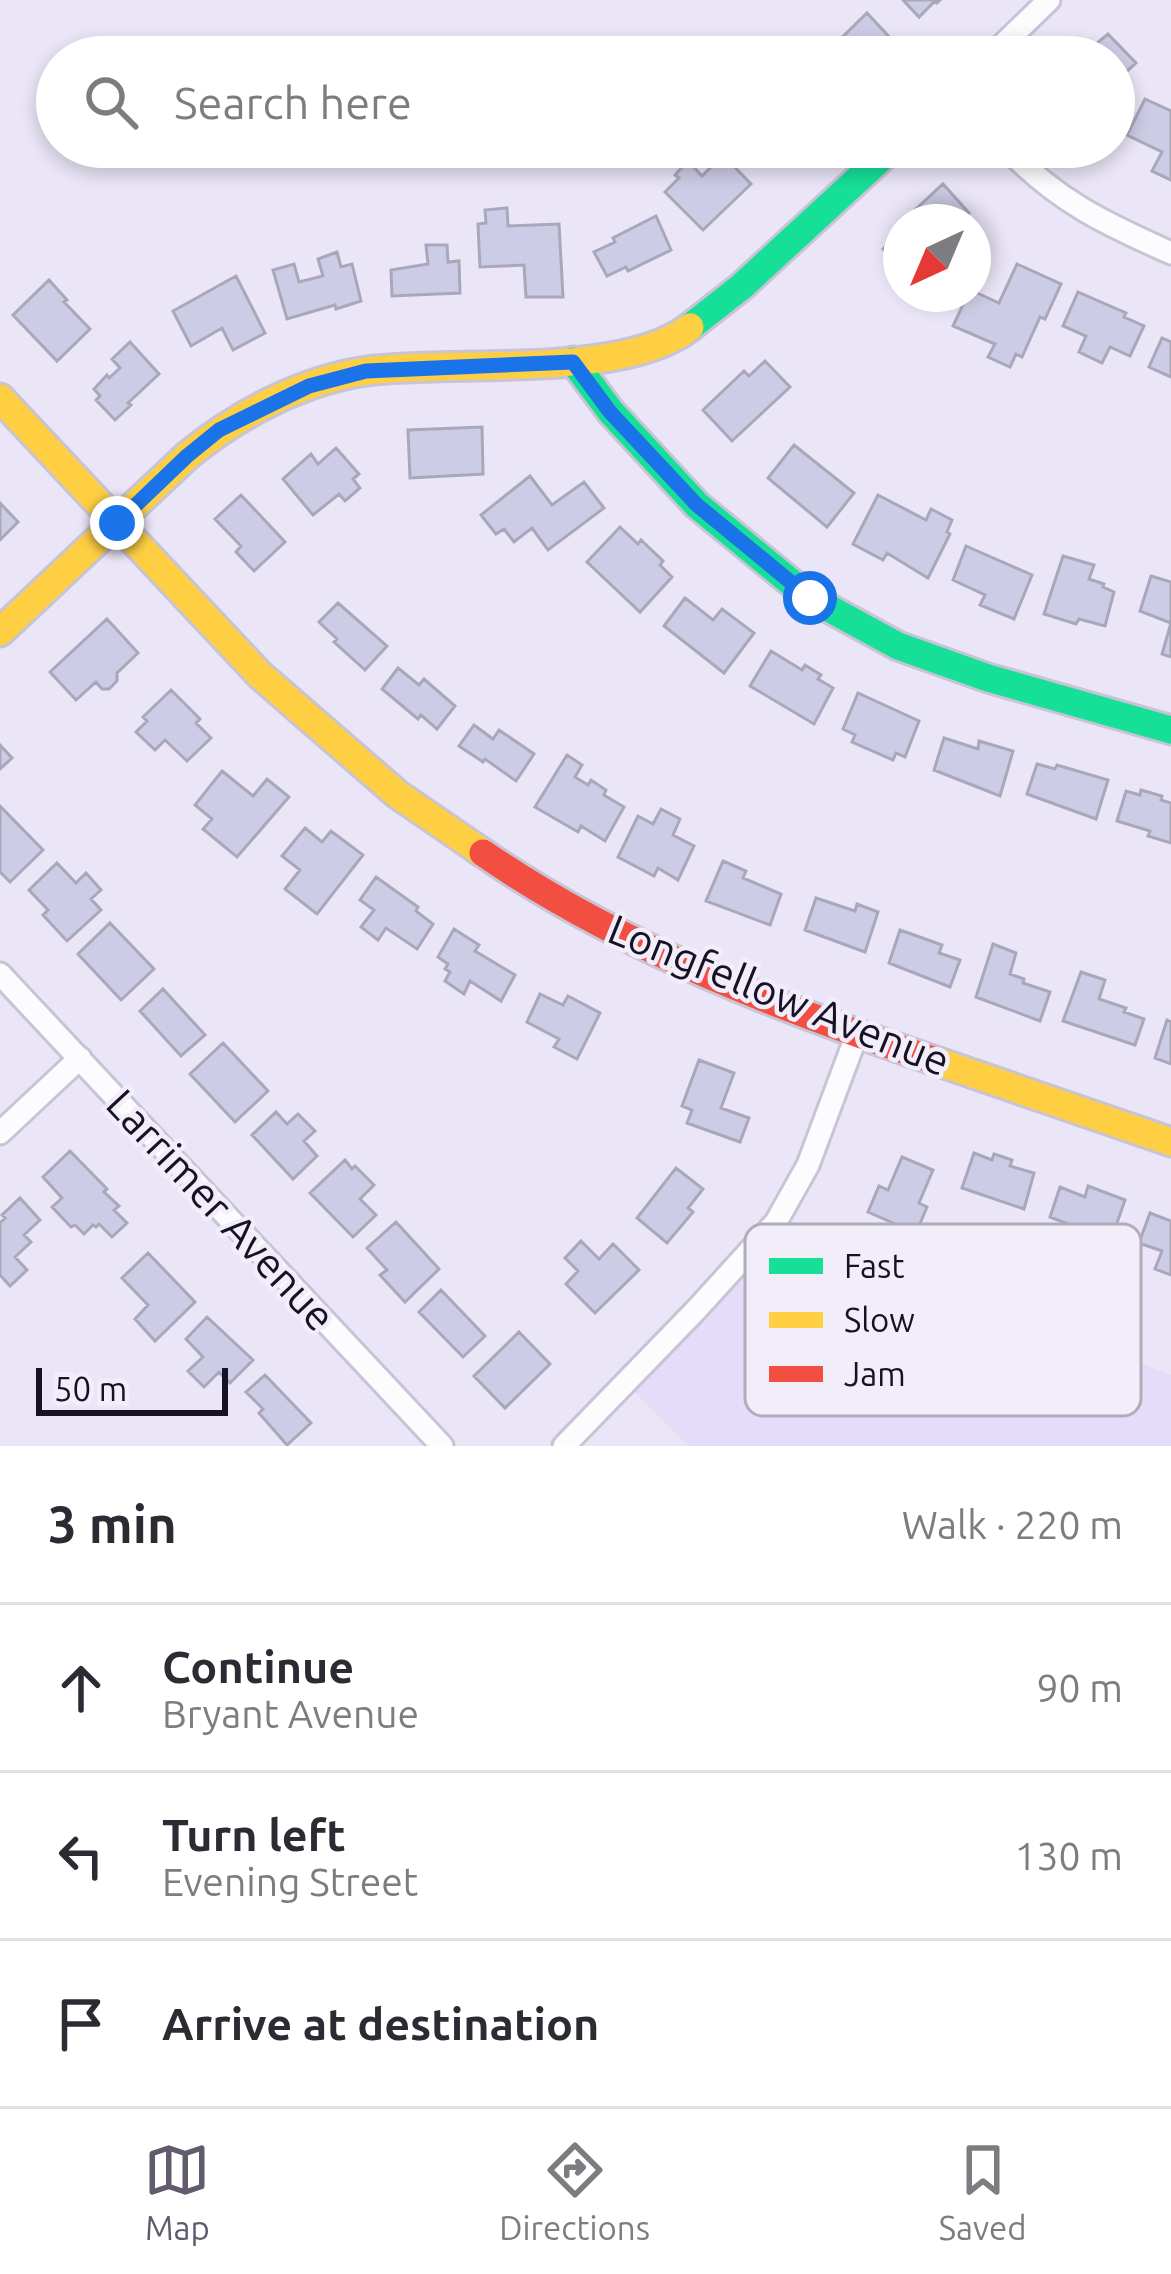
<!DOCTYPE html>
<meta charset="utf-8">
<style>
body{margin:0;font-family:Ubuntu,sans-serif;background:#f7f7f7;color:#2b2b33}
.compass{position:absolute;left:883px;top:204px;width:108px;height:108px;border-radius:50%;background:#fff;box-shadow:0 6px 18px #0003;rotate:224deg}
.scale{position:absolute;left:36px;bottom:30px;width:192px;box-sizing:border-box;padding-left:12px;border:6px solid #181125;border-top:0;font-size:33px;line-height:42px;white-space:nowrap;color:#181125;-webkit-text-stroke:9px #f1eefa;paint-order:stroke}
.stop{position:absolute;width:36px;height:36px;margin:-27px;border:9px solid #1a73e8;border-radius:50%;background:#fff}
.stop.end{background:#1a73e8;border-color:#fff;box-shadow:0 3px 12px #0008}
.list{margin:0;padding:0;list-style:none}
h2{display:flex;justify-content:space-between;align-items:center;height:156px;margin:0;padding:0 48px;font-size:51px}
h2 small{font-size:39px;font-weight:400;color:#7c7c81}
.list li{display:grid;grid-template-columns:78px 1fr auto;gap:36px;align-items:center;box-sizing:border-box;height:168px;padding:0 48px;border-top:3px solid #e1e1e2}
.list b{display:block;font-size:45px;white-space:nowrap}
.list p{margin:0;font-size:39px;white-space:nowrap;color:#7c7c81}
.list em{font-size:39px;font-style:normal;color:#7c7c81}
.icon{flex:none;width:66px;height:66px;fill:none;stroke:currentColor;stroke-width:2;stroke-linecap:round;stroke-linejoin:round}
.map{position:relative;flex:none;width:1171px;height:1446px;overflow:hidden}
.search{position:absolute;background:#fff;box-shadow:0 6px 18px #0003;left:36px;right:36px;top:36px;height:132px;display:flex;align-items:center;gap:30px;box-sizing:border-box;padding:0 42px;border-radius:66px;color:#7c7c81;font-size:45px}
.sheet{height:660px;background:#fff}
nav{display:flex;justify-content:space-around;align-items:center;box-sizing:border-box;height:168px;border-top:3px solid #e1e1e2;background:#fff;font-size:33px;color:#7c7c81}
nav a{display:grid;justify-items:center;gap:6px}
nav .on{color:#625b6e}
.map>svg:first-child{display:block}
.built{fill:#e4dcf9}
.building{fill:#cdcce6;stroke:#a9a8ba;stroke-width:3}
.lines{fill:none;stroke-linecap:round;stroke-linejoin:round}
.street-casing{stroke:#c8c3d5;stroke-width:27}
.fast-casing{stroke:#c8c3d5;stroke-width:33}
.slow-casing{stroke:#c8c3d5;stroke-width:33}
.jam-casing{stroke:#c8c3d5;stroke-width:33}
.path{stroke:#d7d6db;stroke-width:4.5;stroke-dasharray:12 6;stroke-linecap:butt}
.street{stroke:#fcfbfe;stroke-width:21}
.fast{stroke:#16e098;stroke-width:27}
.slow{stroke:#ffcf43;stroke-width:27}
.jam{stroke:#f24e42;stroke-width:27}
.route{stroke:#1a73e8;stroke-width:15}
.labels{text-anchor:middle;stroke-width:9;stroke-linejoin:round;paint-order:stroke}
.street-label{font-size:42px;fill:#181125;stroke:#f1eefa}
.key{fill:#f1eefa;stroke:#b0acba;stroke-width:3}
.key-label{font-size:33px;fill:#181125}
</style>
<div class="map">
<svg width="1171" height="1446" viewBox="0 0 1171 1446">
<rect width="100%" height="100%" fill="#eae5f7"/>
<path class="built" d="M776,1222L1171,1375V1446H688L626,1383Z"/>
<path class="building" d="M903,0H940L937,3L935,1L919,17Z
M867,13L892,40L873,57H822Z
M1108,34L1136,63L1114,83V57H1080Z
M1145,99L1171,111V180L1152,171L1162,152L1127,135Z
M757,147H791L772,164Z
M723,155L751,184L703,230L665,192L679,178L675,175L688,161L702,176Z
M943,184L969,213L960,222H902Z
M507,208L508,226L559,224L563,297H526L524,265L480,267L478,224L486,223L485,210Z
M656,216L671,250L628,271L626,267L607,276L594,252L615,242L613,238Z
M901,231V268L883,249Z
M426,245H447L448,262L459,261L460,293L392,296L391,270L428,264Z
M337,252L341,267L352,264L361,301L336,309L335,305L287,319L273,270L294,264L299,282L323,276L318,259Z
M1017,264L1061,284L1045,319L1040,317L1022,357L1016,354L1010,367L988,357L995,344L953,326L968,294H973V291L999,303Z
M236,276L265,333L233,350L222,328L191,346L173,311Z
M49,280L67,300L64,302L90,329L57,361L13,315Z
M1078,292L1126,313L1124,317L1144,326L1130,356L1110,347L1102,363L1079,352L1086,336L1063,326Z
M1162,338L1171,342V377L1149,367Z
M130,342L159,374L128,403L131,405L115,420L96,400L100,396L94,389L107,375L109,378L120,368L112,359Z
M765,361L790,387L732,441L703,410L744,371L749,376Z
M482,427L483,474L410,478L408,430Z
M794,445L854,493L827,527L768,478Z
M336,448L359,474L353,479L360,488L345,501L339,494L313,515L283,479L311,454L318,464Z
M530,476L552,505L584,482L604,508L548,550L532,528L514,542L504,529L496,534L481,515Z
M241,495L285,542L254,571L236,552L241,546L215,519Z
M878,495L926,520L931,509L952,520L947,532L950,534L928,578L887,553L883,560L853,544Z
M0,503L18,522L0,540Z
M620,527L638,544L641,540L663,561L660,565L672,577L640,612L587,562Z
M966,546L1032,575L1014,619L980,605L985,595L953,580Z
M1063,556L1094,565L1089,579L1104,584L1103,587L1114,592L1105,626L1079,619L1076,624L1044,614Z
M1151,576L1171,582V657L1162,654L1171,623L1140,611Z
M685,598L713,620L722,609L754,633L724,673L664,626Z
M338,603L387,646L365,670L334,642L337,639L319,622Z
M107,619L138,653L117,673V681L109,689H102L96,682L76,700L50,672Z
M771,651L802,670L805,665L821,675L818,679L833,688L814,724L750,686Z
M398,668L419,685L424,679L455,706L437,729L421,715L418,719L382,689Z
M171,690L200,719L196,723L211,738L187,761L165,740L155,750L136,732L147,721L143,717Z
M858,693L919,721L905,757L896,753L893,760L852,742L855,735L843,729Z
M474,725L493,739L499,730L534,754L516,781L485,759L483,762L459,746Z
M944,738L978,749L979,741L1013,751L1000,796L934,770Z
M0,745L12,758L0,769Z
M567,755L582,765L575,777L588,785L591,780L606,790L604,795L624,807L605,841L581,826L578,832L535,807Z
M1037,764L1055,769L1057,765L1108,780L1096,819L1027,794Z
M222,771L253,796L267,779L289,797L237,857L203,829L212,819L195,805Z
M1141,790L1162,796L1161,800L1171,803V843L1148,836L1150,831L1117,821L1126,791L1140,795Z
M0,806L43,850L10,882L0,872Z
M661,809L680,819L673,835L694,846L678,880L658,868L654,876L618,857L638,816L653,824Z
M305,828L322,842L331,831L363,855L317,914L285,889L300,870L282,856Z
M723,861L746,871L743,878L781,894L770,925L706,901Z
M57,863L76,883L86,873L101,890L91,899L101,910L67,941L43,915L48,910L29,890Z
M376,877L418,907L416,911L433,924L417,949L386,928L378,940L361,927L374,910L360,900Z
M816,898L855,911L857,904L878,912L865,952L805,930Z
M110,923L154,969L121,1000L78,954Z
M454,929L479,945L475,951L515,975L501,1001L470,981L464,994L445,981L450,972L445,969L448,964L438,957Z
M900,930L942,945L939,953L960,960L950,987L889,963Z
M993,944L1016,953L1010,974L1024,979L1023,983L1050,992L1040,1021L976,997Z
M1081,972L1105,980L1099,999L1126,1008L1124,1012L1144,1019L1135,1045L1063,1021Z
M163,989L205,1035L181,1056L140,1011Z
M540,994L563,1005L568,996L600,1013L577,1059L554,1047L559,1039L527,1022Z
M1167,1020L1171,1022V1064L1155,1058Z
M223,1043L268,1091L235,1122L190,1074Z
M699,1060L734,1073L721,1108L749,1118L740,1142L687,1123L692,1110L682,1106Z
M276,1112L287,1124L298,1114L315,1131L304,1141L317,1156L293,1179L252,1135Z
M70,1151L107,1189L104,1192L119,1206L114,1210L127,1223L112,1237L99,1224L96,1227L93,1225L84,1234L75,1225L71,1227L52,1207L62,1198L43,1177Z
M974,1153L992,1160L994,1154L1012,1160L1010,1166L1034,1173L1024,1209L962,1188Z
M902,1157L933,1170L919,1203L927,1207L916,1233L868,1212L879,1186L888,1190Z
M345,1160L352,1169L355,1166L374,1185L360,1199L376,1215L353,1237L310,1193Z
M676,1168L703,1189L688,1208L693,1212L667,1243L637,1218Z
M1088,1186L1125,1200L1111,1240L1098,1235L1091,1255L1069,1247L1076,1227L1050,1217L1060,1187L1085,1197Z
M20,1198L40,1220L24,1235L31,1242L15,1257L27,1270L10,1286L0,1275V1223L5,1218L2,1215Z
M1150,1213L1171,1221V1275L1155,1269L1162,1251L1139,1243Z
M396,1222L439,1269L405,1302L380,1275L387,1270L367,1248Z
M581,1241L599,1259L613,1244L639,1270L595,1313L566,1284L578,1271L565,1258Z
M148,1253L195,1302L155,1341L135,1319L148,1305L122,1278Z
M441,1290L485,1336L463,1357L419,1312Z
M207,1317L253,1360L230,1383L219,1372L204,1387L188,1371L203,1357L186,1339Z
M519,1332L550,1364L505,1408L474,1376Z
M265,1375L311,1423L287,1445L259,1413L263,1409L246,1392Z"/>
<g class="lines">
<g class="street-casing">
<path id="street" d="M990,57L1049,0
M1006,147C1056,201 1106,224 1171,253
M0,974L442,1446
M0,1133L80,1058
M564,1446L696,1310L776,1222L808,1165L857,1034"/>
</g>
<g class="fast-casing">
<path id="fast" d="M690,327L741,287L893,147
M573,361L611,412L697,505L810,598L898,646L988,678L1171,730"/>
</g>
<g class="slow-casing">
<path id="slow" d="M0,398L260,675L397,794L483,853
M0,632L187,456C237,415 302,380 367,371C453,359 623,380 690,327
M930,1059L1171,1142"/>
</g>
<g class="jam-casing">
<path id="jam" d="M483,853C618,946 775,1006 930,1059"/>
</g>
<path class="path" d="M957,51L962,57"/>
<use href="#street" class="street"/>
<use href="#fast" class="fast"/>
<use href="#slow" class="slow"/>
<use href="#jam" class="jam"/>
</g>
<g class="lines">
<path class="route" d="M117,523L187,456L219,430L309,386L366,371L573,362L610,412L697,505L810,598"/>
</g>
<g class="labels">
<g class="street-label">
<text transform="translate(779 995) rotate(22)" y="15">Longfellow Avenue</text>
<text transform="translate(221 1210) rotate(47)" y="15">Larrimer Avenue</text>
</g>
</g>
<rect x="745" y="1224" width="396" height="192" rx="18" class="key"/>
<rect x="769" y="1258" width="54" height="16" fill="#16e098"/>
<rect x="769" y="1312" width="54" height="16" fill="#ffcf43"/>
<rect x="769" y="1366" width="54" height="16" fill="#f24e42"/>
<g class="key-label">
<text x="844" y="1278">Fast</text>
<text x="844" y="1332">Slow</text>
<text x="844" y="1386">Jam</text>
</g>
</svg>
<svg class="compass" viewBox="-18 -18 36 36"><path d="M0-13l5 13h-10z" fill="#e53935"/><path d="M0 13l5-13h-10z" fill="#7c7c81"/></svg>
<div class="scale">50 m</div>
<div class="stop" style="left:810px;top:598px"></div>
<div class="stop end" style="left:117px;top:523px"></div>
<div class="search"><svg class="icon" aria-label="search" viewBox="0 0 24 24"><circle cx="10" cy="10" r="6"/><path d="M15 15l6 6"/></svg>Search here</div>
</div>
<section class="sheet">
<h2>3 min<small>Walk · 220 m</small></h2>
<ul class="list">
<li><svg class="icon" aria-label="ahead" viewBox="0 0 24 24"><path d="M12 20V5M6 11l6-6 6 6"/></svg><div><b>Continue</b><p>Bryant Avenue</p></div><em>90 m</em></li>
<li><svg class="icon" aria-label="left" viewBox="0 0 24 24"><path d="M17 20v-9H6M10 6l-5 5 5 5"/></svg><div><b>Turn left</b><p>Evening Street</p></div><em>130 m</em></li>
<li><svg class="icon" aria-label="arrive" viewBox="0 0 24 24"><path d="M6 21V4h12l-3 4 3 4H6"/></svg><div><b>Arrive at destination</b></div></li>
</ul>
</section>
<nav>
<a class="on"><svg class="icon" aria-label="map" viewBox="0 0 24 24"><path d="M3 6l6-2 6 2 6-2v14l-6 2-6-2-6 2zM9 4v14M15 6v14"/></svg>Map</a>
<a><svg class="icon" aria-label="directions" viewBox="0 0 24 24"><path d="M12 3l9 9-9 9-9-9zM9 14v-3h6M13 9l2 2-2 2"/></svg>Directions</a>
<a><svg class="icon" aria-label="saved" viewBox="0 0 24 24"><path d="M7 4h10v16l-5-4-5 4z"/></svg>Saved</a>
</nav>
